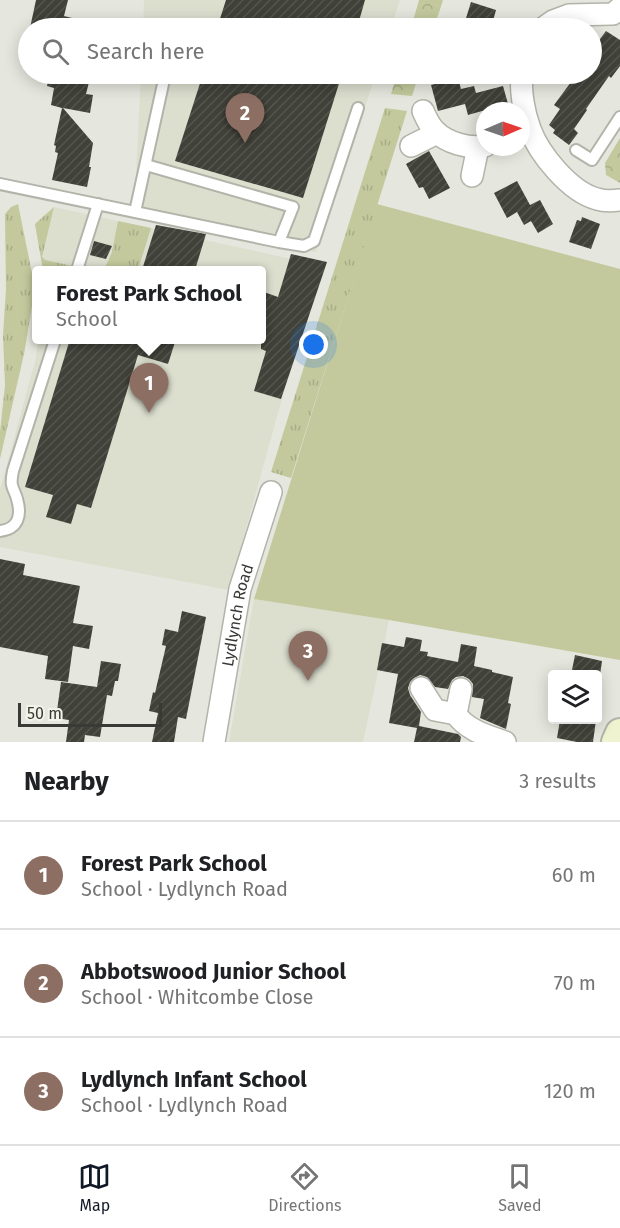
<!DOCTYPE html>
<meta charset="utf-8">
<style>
body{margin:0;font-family:"Fira Sans",sans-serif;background:#f2f2f2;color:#202124}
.controls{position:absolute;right:18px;bottom:18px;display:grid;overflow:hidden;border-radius:6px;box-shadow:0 3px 15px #0003}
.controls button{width:54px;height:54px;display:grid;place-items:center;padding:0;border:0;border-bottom:2px solid #e0e0e0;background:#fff;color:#202124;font:30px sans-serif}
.compass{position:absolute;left:476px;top:102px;width:54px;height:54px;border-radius:50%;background:#fff;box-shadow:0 3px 15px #0003;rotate:88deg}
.scale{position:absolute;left:18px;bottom:15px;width:144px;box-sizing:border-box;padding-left:6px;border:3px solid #393a36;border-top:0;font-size:16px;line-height:21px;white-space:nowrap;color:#393a36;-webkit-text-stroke:4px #f2f4ea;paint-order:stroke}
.you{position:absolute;left:314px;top:345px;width:21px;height:21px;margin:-15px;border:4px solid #fff;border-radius:50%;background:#1a73e8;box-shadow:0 0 0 9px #1a73e833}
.badge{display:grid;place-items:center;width:39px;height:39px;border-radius:50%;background:#111827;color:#fff;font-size:20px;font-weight:700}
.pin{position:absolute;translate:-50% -50px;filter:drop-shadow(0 2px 3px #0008)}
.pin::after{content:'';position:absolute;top:32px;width:21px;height:18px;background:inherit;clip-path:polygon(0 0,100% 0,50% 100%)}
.popup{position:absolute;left:32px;top:266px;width:234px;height:78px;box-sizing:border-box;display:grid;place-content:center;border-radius:6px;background:#fff;filter:drop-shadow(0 2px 4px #0005);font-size:20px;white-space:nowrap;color:#757577}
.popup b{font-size:22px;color:#202124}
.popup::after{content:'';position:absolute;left:50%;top:100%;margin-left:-12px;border:12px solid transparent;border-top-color:#fff}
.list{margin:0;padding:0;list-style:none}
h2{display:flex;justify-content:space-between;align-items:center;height:78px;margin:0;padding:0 24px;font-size:26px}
h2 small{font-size:20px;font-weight:400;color:#757577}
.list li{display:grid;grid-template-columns:39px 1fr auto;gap:18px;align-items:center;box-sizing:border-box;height:108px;padding:0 24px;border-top:2px solid #e0e0e0}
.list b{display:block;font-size:22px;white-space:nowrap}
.list p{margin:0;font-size:20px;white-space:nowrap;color:#757577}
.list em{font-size:20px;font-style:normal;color:#757577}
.icon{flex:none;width:33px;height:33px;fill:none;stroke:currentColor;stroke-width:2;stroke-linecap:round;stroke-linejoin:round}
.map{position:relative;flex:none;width:620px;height:742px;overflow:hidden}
.search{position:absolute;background:#fff;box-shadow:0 3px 15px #0003;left:18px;right:18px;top:18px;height:66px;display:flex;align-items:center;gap:15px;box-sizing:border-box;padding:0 21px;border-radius:33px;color:#757577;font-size:22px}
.sheet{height:402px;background:#fff}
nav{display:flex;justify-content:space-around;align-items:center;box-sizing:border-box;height:84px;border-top:2px solid #e0e0e0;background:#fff;font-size:16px;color:#757577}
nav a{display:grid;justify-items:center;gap:3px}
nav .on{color:#111827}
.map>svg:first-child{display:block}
.built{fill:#dcdfce}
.grass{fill:url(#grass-tufts)}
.park{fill:url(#park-crowns)}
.garden{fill:#c3c99d}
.building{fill:url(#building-hatch)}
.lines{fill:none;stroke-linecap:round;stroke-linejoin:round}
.lane-casing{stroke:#b2b4aa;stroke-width:14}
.street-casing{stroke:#b2b4aa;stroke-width:24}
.secondary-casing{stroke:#b2b4aa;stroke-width:32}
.lane{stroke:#fff;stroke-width:10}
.street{stroke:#fff;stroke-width:21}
.secondary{stroke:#eff3d0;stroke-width:28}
.labels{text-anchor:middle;stroke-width:6;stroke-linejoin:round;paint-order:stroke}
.street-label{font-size:16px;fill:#393a36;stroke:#f2f4ea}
</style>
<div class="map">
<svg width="620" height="742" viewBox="0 0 620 742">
<defs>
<pattern id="grass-tufts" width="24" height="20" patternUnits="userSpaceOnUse" patternTransform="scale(1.5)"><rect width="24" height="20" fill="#c3c99d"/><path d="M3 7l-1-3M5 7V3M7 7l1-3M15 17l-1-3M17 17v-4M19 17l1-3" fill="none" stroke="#a8ad88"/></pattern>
<pattern id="park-crowns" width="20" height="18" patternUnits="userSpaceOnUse" patternTransform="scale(1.5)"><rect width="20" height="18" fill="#c3c99d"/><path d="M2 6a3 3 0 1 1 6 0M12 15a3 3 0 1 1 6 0" fill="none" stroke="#a8ad88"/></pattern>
<pattern id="building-hatch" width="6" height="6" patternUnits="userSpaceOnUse" patternTransform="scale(1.5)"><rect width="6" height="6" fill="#404139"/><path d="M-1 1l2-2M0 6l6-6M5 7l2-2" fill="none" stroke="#54554e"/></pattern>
</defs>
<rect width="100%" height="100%" fill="#e5e6dd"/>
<path class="built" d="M144,0H400L391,28H143Z
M141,74H376L316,252L134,215Z
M54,207L319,265L229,590L0,547V490L36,358L38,340H262V270H43L35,224Z
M254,599L389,620L363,742H229Z"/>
<path class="grass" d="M385,108L407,111L291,478L271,472Z
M18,204L35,288L24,354L0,459V432L5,385L3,336L6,289L5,214L11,207Z
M54,207L42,257L45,260L72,266L70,270H43L35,224Z
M118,221L151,228L138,270H104L112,252Z"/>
<path class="park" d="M419,0H443L434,28H411Z
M397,74H419L412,96L391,94Z
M620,138V183L606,175L605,163Z"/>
<path class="garden" d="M377,204L620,269V660L389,620L254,599Z"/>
<path class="building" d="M36,0H68L64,16L92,23L91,28H30Z
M226,0H365L357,28H217Z
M471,2L496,10L491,28H463Z
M606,31L620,40V66L611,78L609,76L586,109L587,110L574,129L578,133L569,145L553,133L555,130L549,125L560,109L554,105L577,74H591V51Z
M50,74H91L86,94L93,95L90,113L63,108L93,143L89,167H91L87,187L52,180L58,153L55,152L56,146L54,145L62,108L51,105L54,88L47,86Z
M203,74H342L303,198L175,161Z
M458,78L461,89L474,86L476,93L503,86L510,111H482L468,115L465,104L438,111L431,85Z
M429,151L450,188L429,199L423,187L419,188L406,164Z
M517,181L530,205L540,200L553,224L538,233L531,221L524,225L517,212L507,218L494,193Z
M582,217L600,224L591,249L569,242L577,220L581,221Z
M156,225L206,234L195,270H142Z
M94,241L112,246L106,259L90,255Z
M291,254L327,262L281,399L254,391L266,351L261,349V291L278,297Z
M70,339H176L168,364L138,355L91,508L77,504L71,524L46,517L53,495L25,487Z
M0,559L25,564L23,575L80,586L73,623L93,626L89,649L73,646L68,682L45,679L48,656L0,647Z
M182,611L206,617L186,719L178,717L174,742H152L158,713L149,711L153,692L155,693L166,646L162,645L165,629L178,632Z
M406,637L422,640L420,651L428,652L427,656L458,662L461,644L477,647L474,666L492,670V672L513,677L508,703L511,704L506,729L480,718L484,699L472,697L473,684L469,679L463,676L456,677L452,680L448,689L435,687L427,677L420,675L414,678L410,682L408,688L410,695L421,712L419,726L458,734L461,737L460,742H414L417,728L389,723L398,674L377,670L382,643L404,647Z
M575,655L602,661L600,675H571Z
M101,661L121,664L118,681H115L112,696L107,695L100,737L85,735L84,742H66L69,720L56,718L61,682L97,687Z
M560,720H596L593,742H577L557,738Z"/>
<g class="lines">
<g class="lane-casing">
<path id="lane" d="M576,150L592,160L620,117
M0,184L279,242L293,207L146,165
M135,212L165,75
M279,242L304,246L314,241L358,108
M77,270L98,204
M0,531C18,529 22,516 17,499C16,494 13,490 12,485C11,481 12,476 13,471L55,340"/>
</g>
<g class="street-casing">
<g id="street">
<path d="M543,28L553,21L569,15L613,14L620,8"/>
<path d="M522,74C520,91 524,113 530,129C539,154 570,192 597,199C603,201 613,201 620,200"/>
<path d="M423,111C426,118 429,125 435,131C447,143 469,149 485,146"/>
<path d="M411,146L437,133"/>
<path d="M472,176L478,147"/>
<path d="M421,688L435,710L456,714"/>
<path d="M461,689L456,714C466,730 488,736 505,742"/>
<path id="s1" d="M214,742L240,589L271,492"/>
</g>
</g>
<g class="secondary-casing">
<path id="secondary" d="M616,742L620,733"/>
</g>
<use href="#lane" class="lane"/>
<use href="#street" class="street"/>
<use href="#secondary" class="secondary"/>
</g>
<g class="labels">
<g class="street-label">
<text dy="6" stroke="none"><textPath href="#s1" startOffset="129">Lydlynch Road</textPath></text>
</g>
</g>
</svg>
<div class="controls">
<button><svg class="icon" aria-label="layers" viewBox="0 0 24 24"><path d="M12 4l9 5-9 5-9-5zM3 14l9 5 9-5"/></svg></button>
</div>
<svg class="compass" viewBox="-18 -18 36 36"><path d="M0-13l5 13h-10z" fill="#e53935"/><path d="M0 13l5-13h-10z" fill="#757577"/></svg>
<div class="scale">50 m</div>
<div class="you"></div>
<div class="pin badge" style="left:149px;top:413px;background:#8d6e63">1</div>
<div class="popup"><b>Forest Park School</b>School</div>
<div class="pin badge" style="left:245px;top:143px;background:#8d6e63">2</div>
<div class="pin badge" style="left:308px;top:681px;background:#8d6e63">3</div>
<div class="search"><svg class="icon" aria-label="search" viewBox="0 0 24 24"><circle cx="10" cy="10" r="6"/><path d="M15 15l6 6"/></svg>Search here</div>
</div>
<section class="sheet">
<h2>Nearby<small>3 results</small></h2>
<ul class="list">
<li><span class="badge" style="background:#8d6e63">1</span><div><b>Forest Park School</b><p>School · Lydlynch Road</p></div><em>60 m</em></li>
<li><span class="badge" style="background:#8d6e63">2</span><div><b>Abbotswood Junior School</b><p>School · Whitcombe Close</p></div><em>70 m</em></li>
<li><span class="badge" style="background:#8d6e63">3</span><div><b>Lydlynch Infant School</b><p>School · Lydlynch Road</p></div><em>120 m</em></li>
</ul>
</section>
<nav>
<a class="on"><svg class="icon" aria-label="map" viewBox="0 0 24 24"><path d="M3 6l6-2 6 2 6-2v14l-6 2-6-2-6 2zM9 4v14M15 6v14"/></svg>Map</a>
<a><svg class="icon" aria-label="directions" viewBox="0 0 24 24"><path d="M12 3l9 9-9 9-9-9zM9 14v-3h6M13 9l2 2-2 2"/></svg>Directions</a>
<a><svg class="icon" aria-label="saved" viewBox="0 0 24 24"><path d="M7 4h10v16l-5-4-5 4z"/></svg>Saved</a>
</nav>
